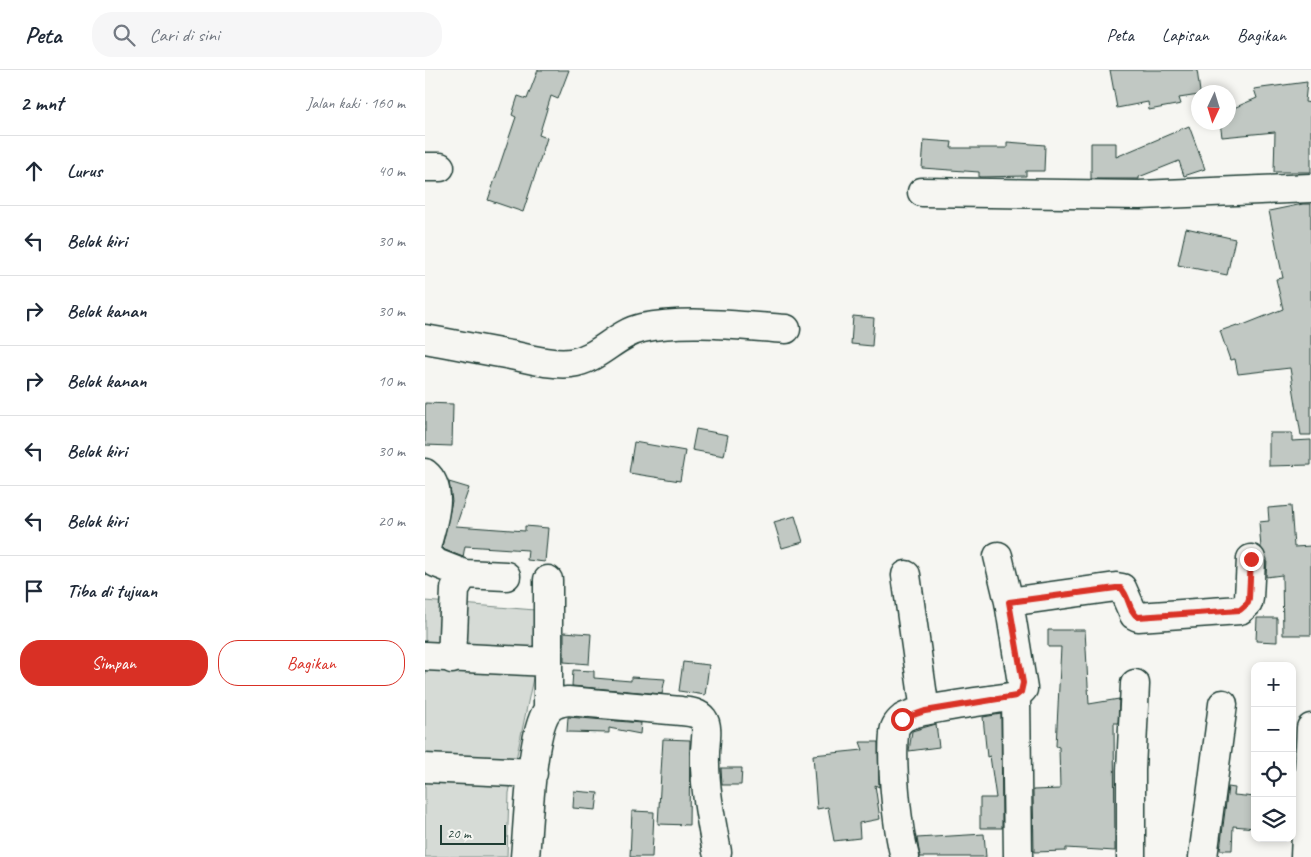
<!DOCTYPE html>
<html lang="id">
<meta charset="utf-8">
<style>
body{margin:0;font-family:Caveat,sans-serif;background:#f6f6f7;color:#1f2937}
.controls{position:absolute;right:15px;bottom:15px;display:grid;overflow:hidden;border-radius:10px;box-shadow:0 2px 8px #0003}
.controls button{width:45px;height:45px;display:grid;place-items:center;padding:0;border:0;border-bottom:1px solid #e0e1e3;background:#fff;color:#1f2937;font:25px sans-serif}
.compass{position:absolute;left:766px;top:15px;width:45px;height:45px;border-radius:50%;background:#fff;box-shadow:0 2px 8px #0003;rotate:184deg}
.scale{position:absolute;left:15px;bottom:12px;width:66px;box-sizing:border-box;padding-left:5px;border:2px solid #1f3d34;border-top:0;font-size:14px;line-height:18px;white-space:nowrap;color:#1f3d34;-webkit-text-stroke:4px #f6f6f2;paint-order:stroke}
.stop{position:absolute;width:15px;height:15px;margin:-11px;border:4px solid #d93025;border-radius:50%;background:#fff}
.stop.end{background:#d93025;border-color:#fff;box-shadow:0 1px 5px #0008}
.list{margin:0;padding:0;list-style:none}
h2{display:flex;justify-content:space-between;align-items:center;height:65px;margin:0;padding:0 20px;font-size:21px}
h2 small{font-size:16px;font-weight:400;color:#747a83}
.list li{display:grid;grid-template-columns:32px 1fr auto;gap:15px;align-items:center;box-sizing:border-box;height:70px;padding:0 20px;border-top:1px solid #e0e1e3}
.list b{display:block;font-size:19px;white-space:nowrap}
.list em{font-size:16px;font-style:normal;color:#747a83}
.actions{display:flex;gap:10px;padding:15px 20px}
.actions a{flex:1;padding:11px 0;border:1px solid #d93025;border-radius:20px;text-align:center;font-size:18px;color:#d93025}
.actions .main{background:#d93025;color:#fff}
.icon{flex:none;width:28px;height:28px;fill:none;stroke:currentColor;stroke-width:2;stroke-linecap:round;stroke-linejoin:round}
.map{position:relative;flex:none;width:886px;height:787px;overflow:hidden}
header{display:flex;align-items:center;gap:30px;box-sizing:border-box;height:70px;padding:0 25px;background:#fff;border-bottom:1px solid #e0e1e3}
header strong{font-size:24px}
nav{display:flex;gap:28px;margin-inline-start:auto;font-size:18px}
.search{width:350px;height:45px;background:#f6f6f7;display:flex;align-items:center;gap:12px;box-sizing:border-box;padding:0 18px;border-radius:20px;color:#747a83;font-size:19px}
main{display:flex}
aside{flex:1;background:#fff}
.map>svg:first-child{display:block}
.green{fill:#d6dbd6;stroke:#7a8c85}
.building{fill:#c1c8c3;stroke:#1f3d34}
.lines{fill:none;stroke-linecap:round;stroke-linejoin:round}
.minor-casing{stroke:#1f3d34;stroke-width:31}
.minor{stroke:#f6f6f2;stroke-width:28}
.route{stroke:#d93025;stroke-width:6}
</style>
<header>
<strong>Peta</strong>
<div class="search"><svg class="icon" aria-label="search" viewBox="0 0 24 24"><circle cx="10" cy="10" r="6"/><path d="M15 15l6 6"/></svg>Cari di sini</div>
<nav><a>Peta</a><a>Lapisan</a><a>Bagikan</a></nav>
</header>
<main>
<aside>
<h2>2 mnt<small>Jalan kaki · 160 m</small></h2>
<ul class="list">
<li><svg class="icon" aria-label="ahead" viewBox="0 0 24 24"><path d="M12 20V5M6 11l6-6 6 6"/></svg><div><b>Lurus</b></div><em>40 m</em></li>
<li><svg class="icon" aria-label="left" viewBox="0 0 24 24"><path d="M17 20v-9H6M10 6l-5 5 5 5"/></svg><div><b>Belok kiri</b></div><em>30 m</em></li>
<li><svg class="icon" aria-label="right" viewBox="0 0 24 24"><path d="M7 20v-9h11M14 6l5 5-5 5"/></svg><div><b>Belok kanan</b></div><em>30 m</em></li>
<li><svg class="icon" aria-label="right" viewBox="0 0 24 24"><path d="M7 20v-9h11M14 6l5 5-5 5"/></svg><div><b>Belok kanan</b></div><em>10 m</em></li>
<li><svg class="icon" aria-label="left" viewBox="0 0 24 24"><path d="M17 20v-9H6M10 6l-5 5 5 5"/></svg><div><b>Belok kiri</b></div><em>30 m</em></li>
<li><svg class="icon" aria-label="left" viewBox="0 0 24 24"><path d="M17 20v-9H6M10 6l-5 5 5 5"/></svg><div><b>Belok kiri</b></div><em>20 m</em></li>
<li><svg class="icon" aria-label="arrive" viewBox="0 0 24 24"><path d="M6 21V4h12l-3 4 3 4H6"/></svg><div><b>Tiba di tujuan</b></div></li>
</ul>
<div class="actions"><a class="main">Simpan</a><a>Bagikan</a></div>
</aside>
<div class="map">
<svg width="886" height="787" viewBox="0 0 886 787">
<rect width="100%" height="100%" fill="#f6f6f2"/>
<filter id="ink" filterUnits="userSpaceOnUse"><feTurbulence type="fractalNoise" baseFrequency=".02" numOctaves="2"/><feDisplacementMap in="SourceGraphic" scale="10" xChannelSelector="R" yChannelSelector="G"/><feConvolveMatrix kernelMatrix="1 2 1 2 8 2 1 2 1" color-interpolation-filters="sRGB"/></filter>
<g filter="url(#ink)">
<path class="green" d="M0,531L122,541L84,723L82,787H0Z"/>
<path class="building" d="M113,0H144L133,29L126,26L114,65L122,68L98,142L63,130L91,47L87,45L93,26L102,29Z
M685,0H772L775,22L774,25L754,28L756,34L724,40L723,32L692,38Z
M882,12L880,32L886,33V102H849L850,62L797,67L795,52H804V40L832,28L829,19Z
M764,56L780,99L759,106L754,91L714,107V109H666V73H691V87Z
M499,70L527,72L526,78H582V72L620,75L619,101H601V106L554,107V102L497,98Z
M878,134H886V365H876L865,298L813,304L810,289L805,290L795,261L812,255L813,257L858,239L851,209L858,208L844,141Z
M761,158L810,169L802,205L753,195Z
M428,246L449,248L447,276L426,274Z
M0,333L28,334L27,376L0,375Z
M271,359L303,365L299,386L267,380Z
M844,363H867V371L886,370V395L844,396Z
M209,372L260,381L255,411L204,403Z
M24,412L44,418L31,456L100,461V456L123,458L120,492L102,490L103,480L40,476L38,487L20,480L17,477L27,431Z
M866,436L869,477L886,476V565H858L857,505L841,507L842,489L836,478L834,452L844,451L843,438Z
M370,446L378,472L357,478L349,452Z
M832,548H852V572L831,571Z
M623,560H660L664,634L694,629L693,653H689L690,781L641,778V781L609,782L608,720L635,719L634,677L631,676L636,577H623Z
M139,562L166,564L164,594L139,592Z
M258,592L284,595L280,625L254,621Z
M148,600L169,601V608L206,611V607L240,609L237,624L147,616Z
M576,644L577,758H555V728H571L565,686L562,687L558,647Z
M143,647L216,653L215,664L184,658V663L142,662Z
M511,654L514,677L484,681L487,661Z
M238,669L265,670L264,755L233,754Z
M435,672H453L454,717L450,715L455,749L434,753L435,768L409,771L403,737L392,739L388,685L438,680Z
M296,698H317L316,715H297Z
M803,717L810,718L809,725L830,727V758L808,756L807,780H795Z
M149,721L173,723L171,740L148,738Z
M207,741L229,742L227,787H205Z
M559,764L561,787H495L492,768Z"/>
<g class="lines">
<g class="minor-casing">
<path id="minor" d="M0,97H15
M497,122L715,125L886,118
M0,269C29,274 57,280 86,285C105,289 126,295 146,293C174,289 190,264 217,258C262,249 316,256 361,259
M0,403C22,421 5,458 0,482L11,493L39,504
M481,505L500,641
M584,532L691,517L697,518L709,545L713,547L815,540L823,533L824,528L826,489
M0,586L122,592
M27,589L30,519L39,504L81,506
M591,626L593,787
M123,640V510
M0,698L108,703
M100,787C103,755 106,664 122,641C127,634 135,632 143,631L256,641C263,642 273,642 278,649C284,657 280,673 280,683C279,716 286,750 292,782
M480,787C472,757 466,695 469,664C469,658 473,652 478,648C493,638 569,630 591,626L598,619L584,532L573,486
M706,787V700L710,614
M778,787L798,634
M880,787L886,658"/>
</g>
<use href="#minor" class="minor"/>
</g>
</g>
<g class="lines" filter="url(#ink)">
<path class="route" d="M477,649L500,641L591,626L596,622L598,613L584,532L691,518H696C704,526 704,542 713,547L815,540L823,533L824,528L826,489"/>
</g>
</svg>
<div class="controls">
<button>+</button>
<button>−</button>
<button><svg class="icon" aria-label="locate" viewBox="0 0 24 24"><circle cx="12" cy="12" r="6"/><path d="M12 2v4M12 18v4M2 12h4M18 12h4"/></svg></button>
<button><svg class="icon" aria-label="layers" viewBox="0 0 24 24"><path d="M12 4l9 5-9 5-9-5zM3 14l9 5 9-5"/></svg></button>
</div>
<svg class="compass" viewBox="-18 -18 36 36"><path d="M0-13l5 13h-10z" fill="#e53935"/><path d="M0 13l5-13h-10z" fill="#747a83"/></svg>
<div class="scale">20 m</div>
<div class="stop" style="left:477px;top:649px"></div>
<div class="stop end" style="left:826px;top:489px"></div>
</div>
</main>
